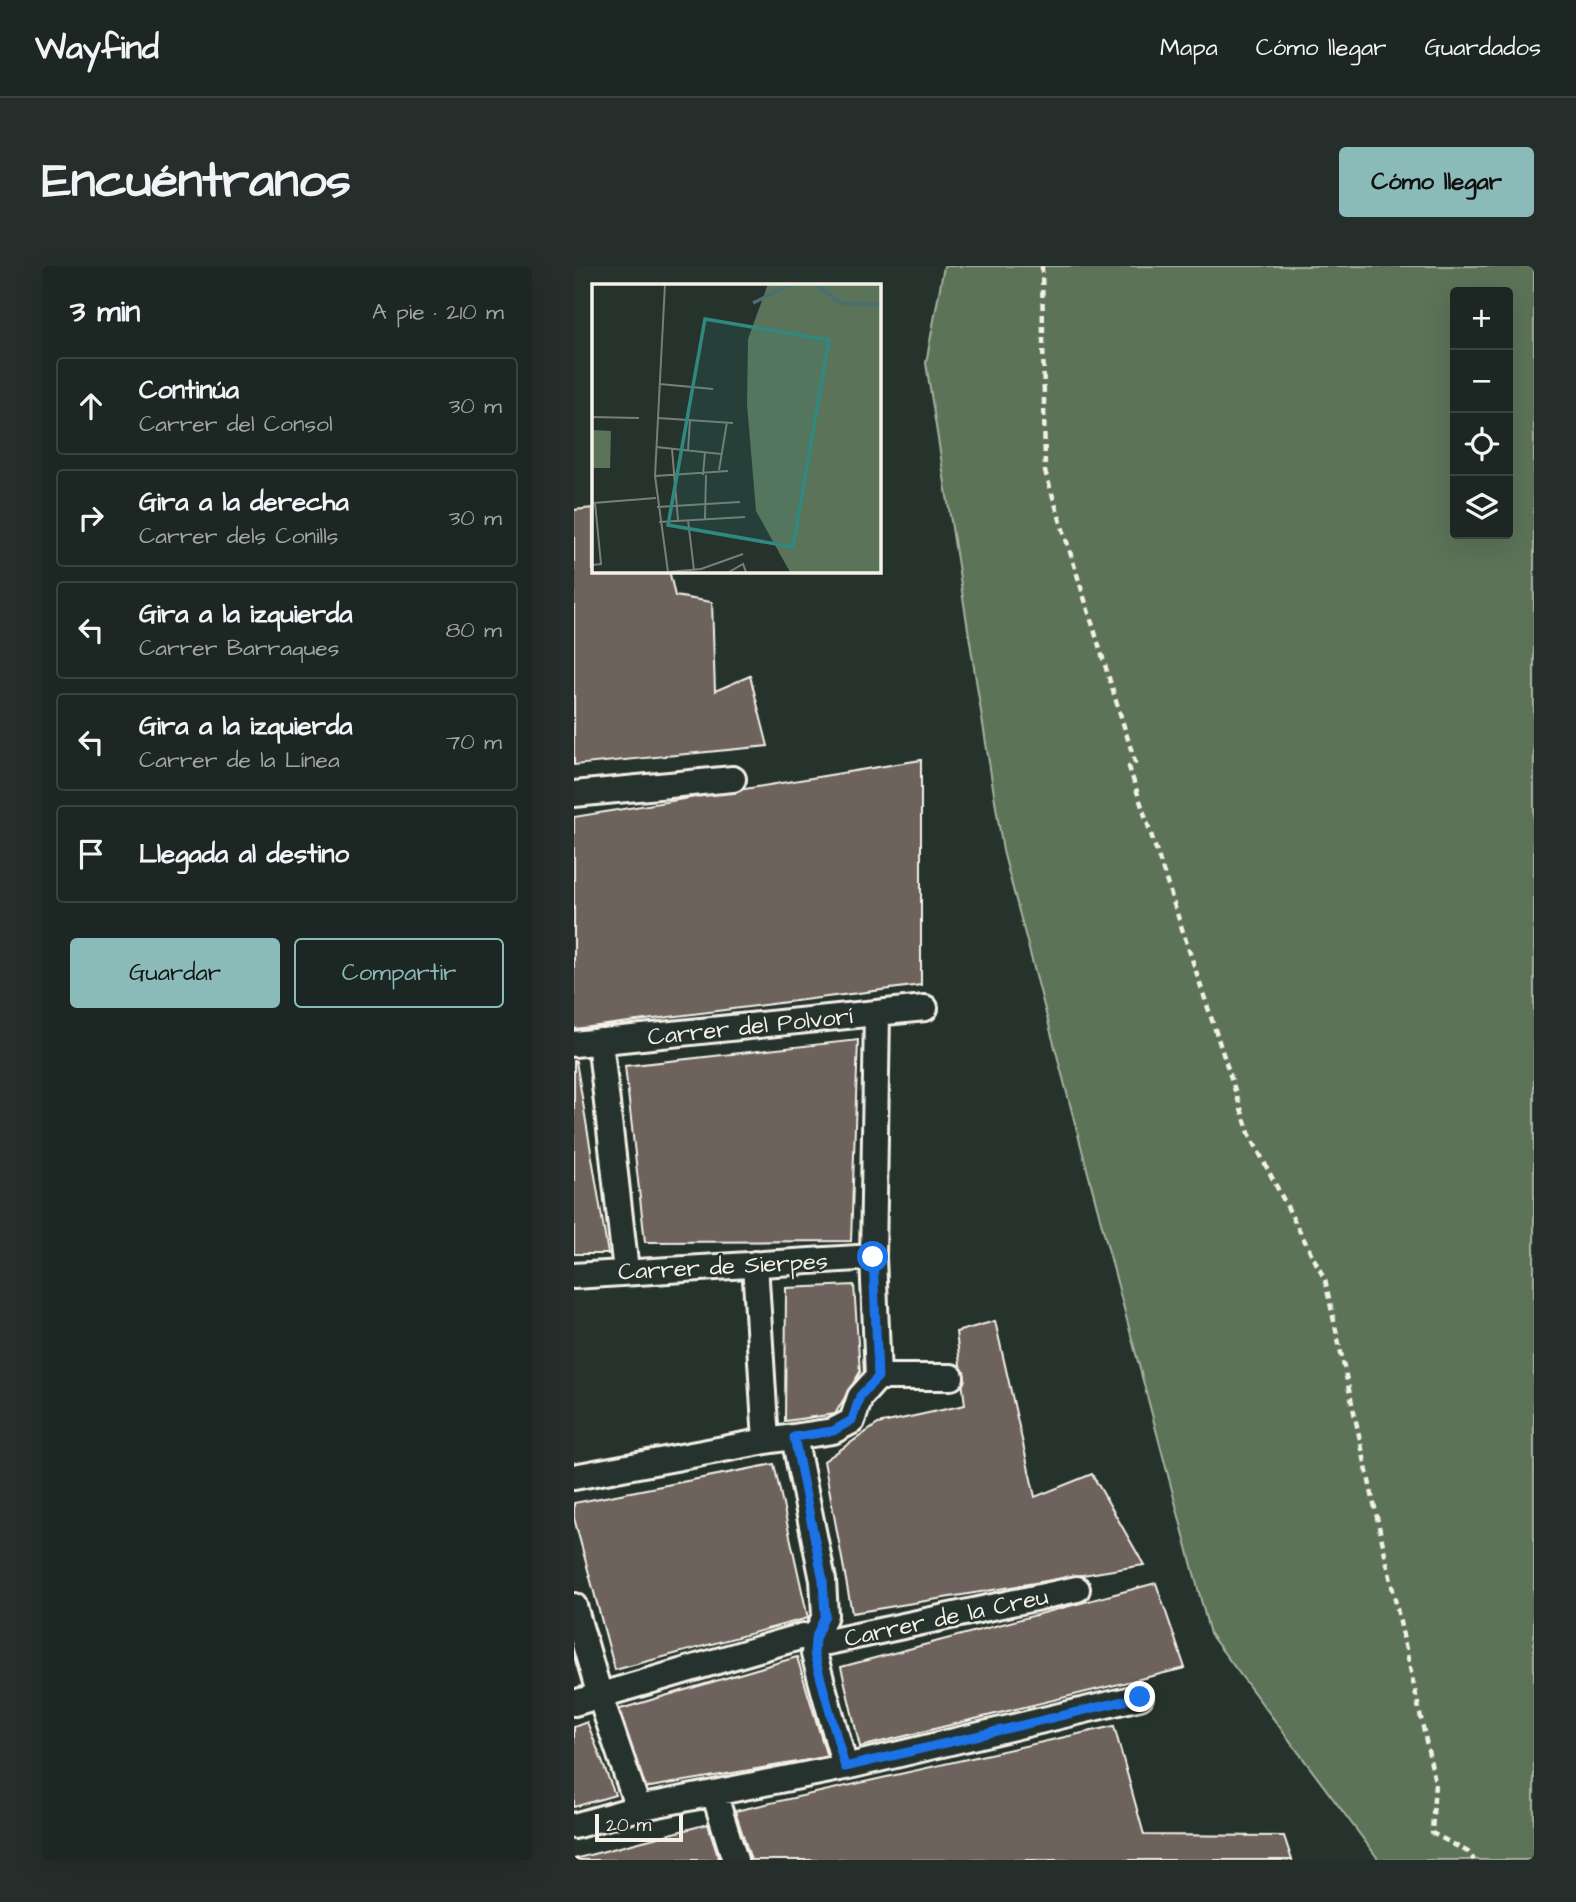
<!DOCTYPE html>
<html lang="es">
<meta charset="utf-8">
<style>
body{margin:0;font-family:"Architects Daughter",sans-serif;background:#252e2a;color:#f1f3f6}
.controls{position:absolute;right:21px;top:21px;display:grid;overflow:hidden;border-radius:7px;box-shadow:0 7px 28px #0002}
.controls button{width:63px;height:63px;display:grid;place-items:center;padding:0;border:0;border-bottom:2px solid #3a4340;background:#1c2622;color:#f1f3f6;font:35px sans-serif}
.scale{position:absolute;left:21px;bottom:18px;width:88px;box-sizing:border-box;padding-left:7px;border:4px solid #f4f1e8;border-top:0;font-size:19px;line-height:24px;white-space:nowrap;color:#f4f1e8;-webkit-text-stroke:5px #26332d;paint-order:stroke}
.stop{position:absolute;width:21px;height:21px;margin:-16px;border:5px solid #1a73e8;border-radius:50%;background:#fff}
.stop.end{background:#1a73e8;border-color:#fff;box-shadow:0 2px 7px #0008}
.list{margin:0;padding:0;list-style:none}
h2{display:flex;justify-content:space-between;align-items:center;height:91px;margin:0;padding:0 28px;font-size:30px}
h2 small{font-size:23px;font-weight:400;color:#a0a5a5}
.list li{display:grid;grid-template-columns:46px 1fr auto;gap:21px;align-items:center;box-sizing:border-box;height:98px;margin:0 14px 14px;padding:0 14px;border:2px solid #3a4340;border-radius:7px}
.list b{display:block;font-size:26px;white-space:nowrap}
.list p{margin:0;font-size:23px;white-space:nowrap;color:#a0a5a5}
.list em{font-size:23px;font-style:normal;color:#a0a5a5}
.actions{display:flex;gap:14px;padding:21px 28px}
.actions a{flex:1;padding:16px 0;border:2px solid #8bbbb9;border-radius:7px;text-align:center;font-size:24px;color:#8bbbb9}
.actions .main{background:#8bbbb9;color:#111}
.icon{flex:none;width:38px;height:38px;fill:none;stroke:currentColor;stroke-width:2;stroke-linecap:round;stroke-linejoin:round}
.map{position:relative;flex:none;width:960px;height:1594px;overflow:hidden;border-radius:7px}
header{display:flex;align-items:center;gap:42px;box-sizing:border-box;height:98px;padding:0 35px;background:#1c2622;border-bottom:2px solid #3a4340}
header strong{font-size:33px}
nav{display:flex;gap:38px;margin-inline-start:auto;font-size:24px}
.intro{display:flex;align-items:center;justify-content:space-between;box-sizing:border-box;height:168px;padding:0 42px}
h1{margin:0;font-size:49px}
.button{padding:18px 32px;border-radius:7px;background:#8bbbb9;color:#111;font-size:24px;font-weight:700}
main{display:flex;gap:42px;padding:0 42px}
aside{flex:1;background:#1c2622;border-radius:7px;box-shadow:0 7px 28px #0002}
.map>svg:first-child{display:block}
.green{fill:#5b7359;stroke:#a8b2a0;stroke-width:2;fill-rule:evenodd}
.building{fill:#6e625b;stroke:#f4f1e8;stroke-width:2}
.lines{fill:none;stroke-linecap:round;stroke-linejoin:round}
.street-casing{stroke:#f4f1e8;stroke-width:30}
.path{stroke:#f4f1e8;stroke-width:4.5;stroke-dasharray:7 5;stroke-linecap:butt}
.street{stroke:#26332d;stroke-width:24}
.route{stroke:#1a73e8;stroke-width:9}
.labels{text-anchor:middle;stroke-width:5;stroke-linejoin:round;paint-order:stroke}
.street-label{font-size:24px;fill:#f4f1e8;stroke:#26332d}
.inset-river{fill:none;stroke:#4b6f71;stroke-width:3.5}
.inset-road{fill:none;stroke:#787f78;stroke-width:2}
.view{fill:#318880;fill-opacity:0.15;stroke:#318880;stroke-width:3.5}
.inset-edge{fill:none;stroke:#f4f1e8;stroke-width:3.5}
</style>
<header>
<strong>Wayfind</strong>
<nav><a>Mapa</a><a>Cómo llegar</a><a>Guardados</a></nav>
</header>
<div class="intro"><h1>Encuéntranos</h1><a class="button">Cómo llegar</a></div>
<main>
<aside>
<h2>3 min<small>A pie · 210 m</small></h2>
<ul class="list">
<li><svg class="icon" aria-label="ahead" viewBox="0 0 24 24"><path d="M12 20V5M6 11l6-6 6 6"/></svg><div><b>Continúa</b><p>Carrer del Consol</p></div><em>30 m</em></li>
<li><svg class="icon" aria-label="right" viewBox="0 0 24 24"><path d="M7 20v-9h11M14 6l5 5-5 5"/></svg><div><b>Gira a la derecha</b><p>Carrer dels Conills</p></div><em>30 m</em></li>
<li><svg class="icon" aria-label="left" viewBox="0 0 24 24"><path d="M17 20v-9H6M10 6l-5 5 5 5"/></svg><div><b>Gira a la izquierda</b><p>Carrer Barraques</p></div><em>80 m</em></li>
<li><svg class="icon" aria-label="left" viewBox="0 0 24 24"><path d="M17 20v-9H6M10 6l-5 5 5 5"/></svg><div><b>Gira a la izquierda</b><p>Carrer de la Línea</p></div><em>70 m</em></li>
<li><svg class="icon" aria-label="arrive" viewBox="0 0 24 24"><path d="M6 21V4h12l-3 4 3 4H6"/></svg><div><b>Llegada al destino</b></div></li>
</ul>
<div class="actions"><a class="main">Guardar</a><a>Compartir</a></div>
</aside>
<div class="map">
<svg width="960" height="1594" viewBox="0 0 960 1594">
<rect width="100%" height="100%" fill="#26332d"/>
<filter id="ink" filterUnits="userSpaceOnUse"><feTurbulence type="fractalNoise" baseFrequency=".0143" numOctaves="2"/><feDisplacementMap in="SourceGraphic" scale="14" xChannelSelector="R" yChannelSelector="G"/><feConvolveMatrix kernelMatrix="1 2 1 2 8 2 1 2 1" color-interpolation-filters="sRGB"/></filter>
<g filter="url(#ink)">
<path class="green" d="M370,0H960V1594H805L636,1368L429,585L352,97ZM881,26H934V268H881Z"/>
<path class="building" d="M19,242V304H95L101,330L138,336L141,425L176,410L194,480L0,499V244Z
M347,494V719L0,763V551Z
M284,774L277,975L71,976L51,800Z
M0,795H2L34,988H0Z
M280,1019L286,1106L261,1148L211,1155L212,1022Z
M421,1055L461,1231L518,1208L570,1299L278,1347L250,1195L304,1158L391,1139L382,1066Z
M200,1198L234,1352L41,1404L0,1252V1237Z
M582,1317L611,1402L286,1481L267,1401Z
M223,1391L253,1491L70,1522L43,1444Z
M13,1456L41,1529L0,1541V1461Z
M540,1460L570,1569L710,1570L718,1594H177L161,1545Z
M134,1558L145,1594H0V1593Z"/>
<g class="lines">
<g class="street-casing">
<path id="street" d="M0,528L159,513
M303,747L299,991L304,1111
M26,775L52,1005
M0,778L351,742
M181,998L192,1175
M0,1010L299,991
M220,1171L249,1314L251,1349L241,1373L240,1388L271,1501
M0,1211L192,1175L259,1165L278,1155L286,1131L304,1111H377
M0,1340L26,1430L64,1542
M0,1437L229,1370L254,1376L503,1323
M140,1527L161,1594
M0,1560L64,1542L271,1501L566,1431"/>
</g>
<path class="path" d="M468,0L471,205L561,496L555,501L675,867L751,1014L861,1516L858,1567L894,1586L900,1594"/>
<use href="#street" class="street"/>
</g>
</g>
<g class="lines" filter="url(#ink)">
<path class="route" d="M299,991L304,1111L286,1130L278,1154L259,1165L220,1171L249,1314L251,1349L241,1373L240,1388L271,1501L566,1431"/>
</g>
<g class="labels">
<g class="street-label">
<text transform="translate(176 760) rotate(-6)" y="8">Carrer del Polvorí</text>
<text transform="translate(149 1000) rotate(-3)" y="8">Carrer de Sierpes</text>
<text transform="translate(372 1351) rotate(-12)" y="8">Carrer de la Creu</text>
</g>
</g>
<g transform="translate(18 18)">
<rect width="289" height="289" fill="#26332d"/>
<path d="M176,0H289V288H198L164,227L155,120L156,55ZM0,146L19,147L18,184H0Z" fill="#5b7359"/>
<path class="inset-river" d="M223,0L249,19L289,21M161,19L200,0"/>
<path class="inset-road" d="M73,0L63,192L76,288M68,100L121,105M0,133L47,134M66,134L141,139M64,163L129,170M80,165L86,236M96,166L98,136M127,186L135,138M111,191L113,168M63,192L136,187M1,219L64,214M65,223L148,218M113,235L114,191M96,236L102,286M67,238L153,233M0,281L9,280L3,219M76,288L109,285L151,270M137,288L151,280L154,288"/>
<path class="view" d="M113,35L237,56L201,263L76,241Z"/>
<rect width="289" height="289" class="inset-edge"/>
</g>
</svg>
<div class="controls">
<button>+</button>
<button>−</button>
<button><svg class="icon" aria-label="locate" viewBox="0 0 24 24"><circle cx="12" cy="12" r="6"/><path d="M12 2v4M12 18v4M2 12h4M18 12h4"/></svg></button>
<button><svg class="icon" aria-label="layers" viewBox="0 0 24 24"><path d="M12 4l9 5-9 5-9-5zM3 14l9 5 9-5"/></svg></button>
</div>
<div class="scale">20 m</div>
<div class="stop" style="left:299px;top:991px"></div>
<div class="stop end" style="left:566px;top:1431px"></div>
</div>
</main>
